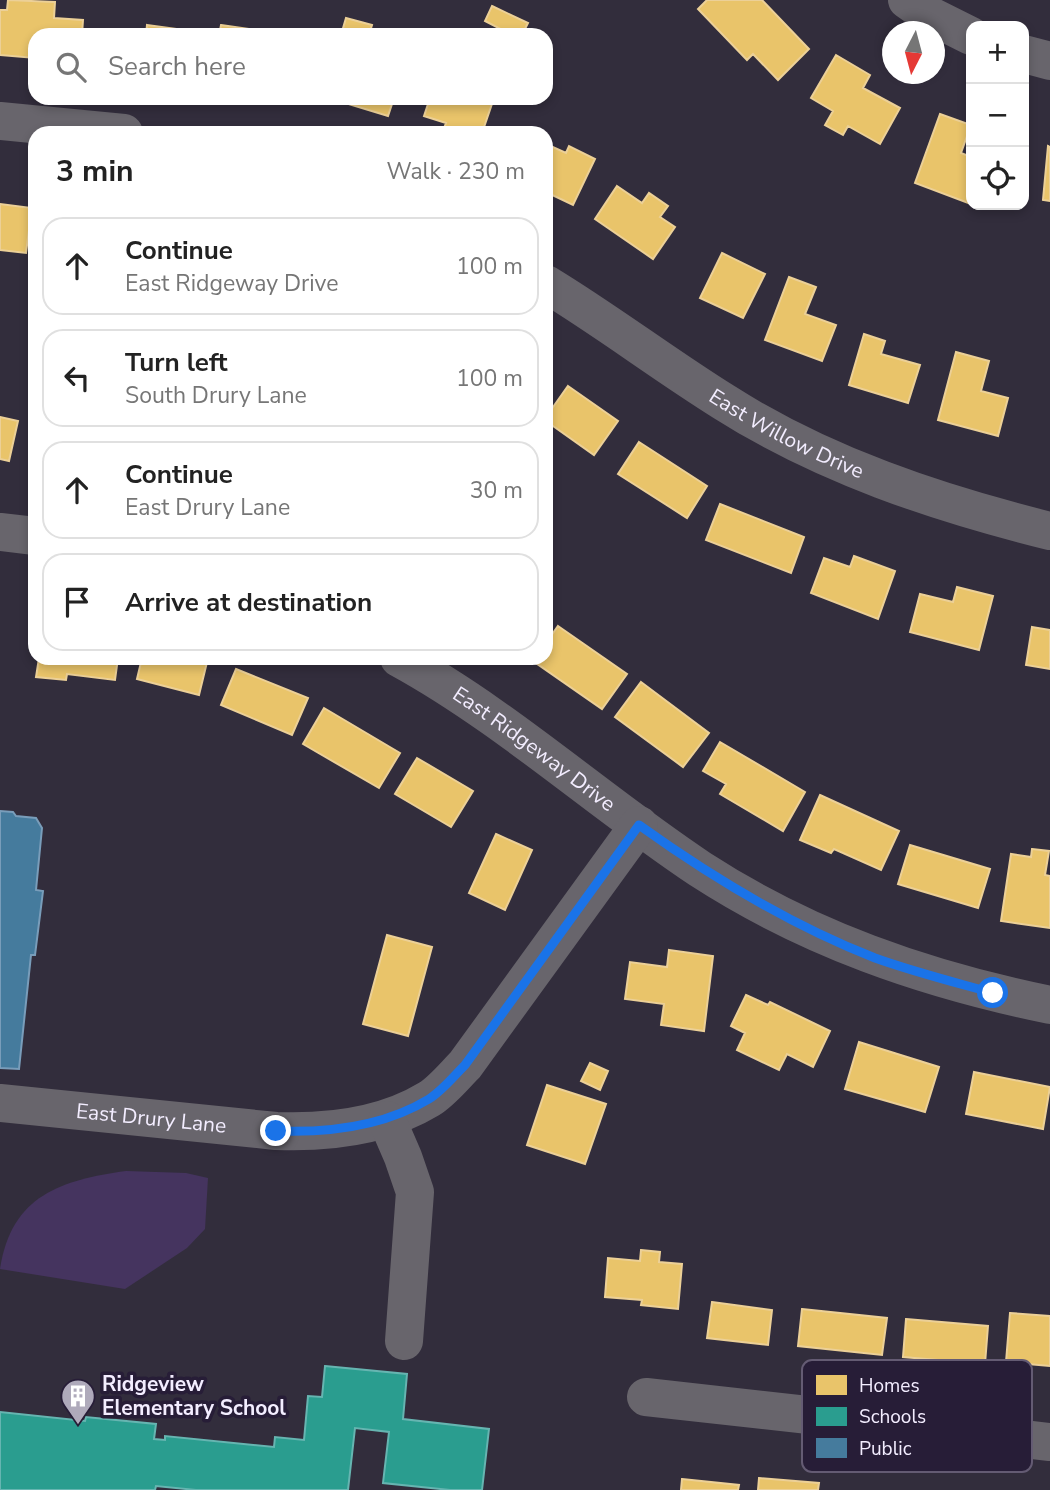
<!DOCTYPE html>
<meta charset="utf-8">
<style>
body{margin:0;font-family:"Nunito Sans",sans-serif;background:#f6f6f6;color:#222}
.controls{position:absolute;right:21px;top:21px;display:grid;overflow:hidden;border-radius:14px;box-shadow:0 4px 10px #0003}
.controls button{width:63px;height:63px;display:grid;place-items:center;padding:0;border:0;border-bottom:2px solid #e0e0e0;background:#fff;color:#222;font:35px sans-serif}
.compass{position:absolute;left:882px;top:21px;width:63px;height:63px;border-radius:50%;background:#fff;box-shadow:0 4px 10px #0003;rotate:186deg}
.stop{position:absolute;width:21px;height:21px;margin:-16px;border:5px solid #1a73e8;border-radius:50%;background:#fff}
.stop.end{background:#1a73e8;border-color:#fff;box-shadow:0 2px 7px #0008}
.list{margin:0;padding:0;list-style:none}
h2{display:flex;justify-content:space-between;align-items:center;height:91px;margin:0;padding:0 28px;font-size:30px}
h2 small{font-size:23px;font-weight:400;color:#767676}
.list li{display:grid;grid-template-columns:46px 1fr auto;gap:21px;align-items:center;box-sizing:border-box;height:98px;margin:0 14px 14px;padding:0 14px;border:2px solid #e0e0e0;border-radius:21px}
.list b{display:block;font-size:26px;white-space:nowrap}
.list p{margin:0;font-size:23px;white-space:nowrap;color:#767676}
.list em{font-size:23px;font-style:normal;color:#767676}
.icon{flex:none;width:38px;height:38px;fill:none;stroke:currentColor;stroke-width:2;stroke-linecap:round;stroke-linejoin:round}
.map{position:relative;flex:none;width:1050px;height:1490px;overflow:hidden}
.search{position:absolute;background:#fff;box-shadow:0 4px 10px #0003;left:28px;top:28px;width:525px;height:77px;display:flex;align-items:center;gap:18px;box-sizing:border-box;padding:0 24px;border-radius:21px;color:#767676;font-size:26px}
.panel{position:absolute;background:#fff;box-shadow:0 4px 10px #0003;left:28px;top:126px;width:525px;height:539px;border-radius:21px}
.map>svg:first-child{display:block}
.green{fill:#45345f}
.homes{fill:#e9c46a;stroke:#ecd097;stroke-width:2}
.schools{fill:#2a9d8f;stroke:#66b5b1;stroke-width:2}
.public{fill:#457b9d;stroke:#799dba;stroke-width:2}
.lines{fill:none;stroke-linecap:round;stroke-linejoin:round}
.minor{stroke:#68656c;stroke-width:38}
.route{stroke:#1a73e8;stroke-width:9}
.labels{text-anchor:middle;stroke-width:7;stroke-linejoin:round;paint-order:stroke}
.street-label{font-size:21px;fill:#f3edff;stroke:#271d37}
.poi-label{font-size:21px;font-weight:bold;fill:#f3edff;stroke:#271d37;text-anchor:start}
.key{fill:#271d37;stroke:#645b73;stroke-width:2}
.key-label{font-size:19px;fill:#f3edff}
</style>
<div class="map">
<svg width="1050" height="1490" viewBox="0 0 1050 1490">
<rect width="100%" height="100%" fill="#322d3c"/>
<path class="green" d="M126,1171L186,1173L208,1178L205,1229L187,1248L125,1289L0,1269C11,1195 62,1180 126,1171Z"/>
<path class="homes" d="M8,0L55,2L54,18L83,20L82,35H35V58L0,55V10H7Z
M707,0H762L809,49L778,80L753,54L747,60L698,9Z
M492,6L528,23L522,35H512L485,21Z
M346,18L372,25L369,35H341Z
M147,25L192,31L191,35H146Z
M221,25L291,35H219Z
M836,55L870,75L863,88L900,108L880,144L848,126L843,135L825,125L833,111L811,98Z
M329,98H394L388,116Z
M430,98H494L482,133H442L446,123L424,116Z
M940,114L971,125L961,153L971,157V204L915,183Z
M546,144L566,153L569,146L595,159L573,205L546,192Z
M1048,146L1050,147V201L1043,200Z
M617,186L642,203L649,193L668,206L660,217L675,227L653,259L595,219Z
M0,204L32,208L26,253L0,250Z
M722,253L765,274L743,318L700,298Z
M789,277L816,287L805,314L836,325L822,361L765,340Z
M864,334L885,341L881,354L920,365L908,403L849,385Z
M956,352L989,361L981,391L1008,398L998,436L938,420Z
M568,386L618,421L594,455L546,421V417Z
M0,417L18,421L9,461L0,459Z
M639,442L707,486L687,518L618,474Z
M720,504L804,537L791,573L706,540Z
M854,556L895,571L878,619L811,593L824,558L850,567Z
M957,587L993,596L979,650L910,632L920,594L953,602Z
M558,626L627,674L602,709L533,661L536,658H546V643Z
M1032,627L1050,630V669L1026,665Z
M39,658H118L115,680L67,674L66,680L36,677Z
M142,658H208L199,695L137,679Z
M236,669L308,698L292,735L221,705Z
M641,682L709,733L683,767L615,717Z
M324,708L400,753L379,788L303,744Z
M720,742L805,792L783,831L720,794L726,784L703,771Z
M417,758L473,791L451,827L395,794Z
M820,795L899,831L881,870L834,849L831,853L800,840Z
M496,834L532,850L505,910L469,893Z
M910,845L990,869L978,908L898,884Z
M1032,849L1049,851L1045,875L1050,876V928L1001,921L1011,854L1031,857Z
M387,935L432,947L408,1036L363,1024Z
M669,950L713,956L704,1031L661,1025L664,1004L625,999L630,962L667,967Z
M746,995L768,1005L770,1002L830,1031L813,1067L787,1054L779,1070L737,1050L745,1033L731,1026Z
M859,1042L939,1067L925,1112L845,1089Z
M590,1063L608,1071L600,1090L581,1081Z
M974,1072L1050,1087L1043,1129L966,1114Z
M547,1085L606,1104L585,1164L527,1145Z
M641,1250L660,1252L659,1262L682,1264L678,1309L641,1305L642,1300L605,1297L608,1258L640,1261Z
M712,1302L772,1310L768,1345L707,1338Z
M802,1309L887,1318L882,1355L798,1346Z
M1010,1313L1050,1316V1366L1006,1362Z
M906,1319L988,1326L985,1364L903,1357Z
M759,1478L819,1483L818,1490H758Z
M682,1479L739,1485L738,1490H681Z"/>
<path class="schools" d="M325,1366L407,1374L403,1419L489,1429L482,1490H450L383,1483L389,1432L355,1428L348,1490H196L156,1486L155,1490H0V1412L85,1421L86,1417L156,1424L154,1439L165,1440V1436L274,1447L275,1437L304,1440L308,1396L322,1397Z"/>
<path class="public" d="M0,811L13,812L16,816L36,818L42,828L36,890L43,891L35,955H31L19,1069L0,1068Z"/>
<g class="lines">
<g class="minor">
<path d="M907,0L927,14L971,36"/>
<path d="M1024,54L1050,61"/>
<path d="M0,121L124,133"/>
<path id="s1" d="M546,284C607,321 663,364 724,402C823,465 937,503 1050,531"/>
<path d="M0,532L35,536"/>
<path id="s2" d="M399,658C505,716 599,802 700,869C808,939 924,979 1050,1005"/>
<path id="s3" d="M0,1103L276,1131C329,1133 383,1127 429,1099C442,1091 454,1076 465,1065L639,825"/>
<path d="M387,1120L403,1157L415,1192L404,1341"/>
<path d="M646,1397L1050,1442"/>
</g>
</g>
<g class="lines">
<path class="route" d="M276,1131C329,1133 383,1127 429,1099C442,1091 454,1076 465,1065L639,825C713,878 790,925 875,958C914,972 954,982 993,993"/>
</g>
<defs>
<g id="building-pin" transform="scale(1.75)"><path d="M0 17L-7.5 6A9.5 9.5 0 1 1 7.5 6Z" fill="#afaabb" stroke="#271d37"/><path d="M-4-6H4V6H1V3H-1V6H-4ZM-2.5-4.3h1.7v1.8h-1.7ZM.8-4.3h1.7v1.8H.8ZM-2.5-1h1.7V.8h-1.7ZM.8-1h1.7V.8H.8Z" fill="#fff"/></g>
</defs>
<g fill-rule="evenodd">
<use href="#building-pin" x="78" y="1396"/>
</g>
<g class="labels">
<g class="street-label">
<text dy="7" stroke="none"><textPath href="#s1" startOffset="284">East Willow Drive</textPath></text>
<text dy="7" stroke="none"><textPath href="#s2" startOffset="163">East Ridgeway Drive</textPath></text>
<text dy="7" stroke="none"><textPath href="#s3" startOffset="152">East Drury Lane</textPath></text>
</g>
<g class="poi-label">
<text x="102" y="1391">Ridgeview<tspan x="102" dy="24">Elementary School</tspan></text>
</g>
</g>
<rect x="802" y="1360" width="230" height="112" rx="10" class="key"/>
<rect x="816" y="1375" width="31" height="20" fill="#e9c46a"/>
<rect x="816" y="1407" width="31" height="19" fill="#2a9d8f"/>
<rect x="816" y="1438" width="31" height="20" fill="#457b9d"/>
<g class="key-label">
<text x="859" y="1392">Homes</text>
<text x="859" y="1423">Schools</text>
<text x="859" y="1455">Public</text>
</g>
</svg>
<div class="controls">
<button>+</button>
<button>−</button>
<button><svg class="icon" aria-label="locate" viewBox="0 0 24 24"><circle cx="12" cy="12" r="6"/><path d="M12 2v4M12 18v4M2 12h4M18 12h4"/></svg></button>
</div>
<svg class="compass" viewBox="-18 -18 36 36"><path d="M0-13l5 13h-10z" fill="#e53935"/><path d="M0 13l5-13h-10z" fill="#767676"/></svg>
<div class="stop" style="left:993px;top:993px"></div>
<div class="stop end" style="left:276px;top:1131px"></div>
<div class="search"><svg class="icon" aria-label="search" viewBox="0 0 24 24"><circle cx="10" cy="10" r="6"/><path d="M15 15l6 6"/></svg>Search here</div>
<section class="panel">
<h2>3 min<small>Walk · 230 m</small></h2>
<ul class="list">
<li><svg class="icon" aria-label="ahead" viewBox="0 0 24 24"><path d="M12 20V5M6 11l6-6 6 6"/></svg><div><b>Continue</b><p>East Ridgeway Drive</p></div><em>100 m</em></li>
<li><svg class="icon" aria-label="left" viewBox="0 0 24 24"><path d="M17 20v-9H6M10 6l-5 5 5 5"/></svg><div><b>Turn left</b><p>South Drury Lane</p></div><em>100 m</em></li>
<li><svg class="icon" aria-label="ahead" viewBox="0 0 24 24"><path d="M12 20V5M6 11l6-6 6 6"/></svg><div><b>Continue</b><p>East Drury Lane</p></div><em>30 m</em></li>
<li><svg class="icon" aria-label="arrive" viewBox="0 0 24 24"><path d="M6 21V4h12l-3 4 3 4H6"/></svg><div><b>Arrive at destination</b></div></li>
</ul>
</section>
</div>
